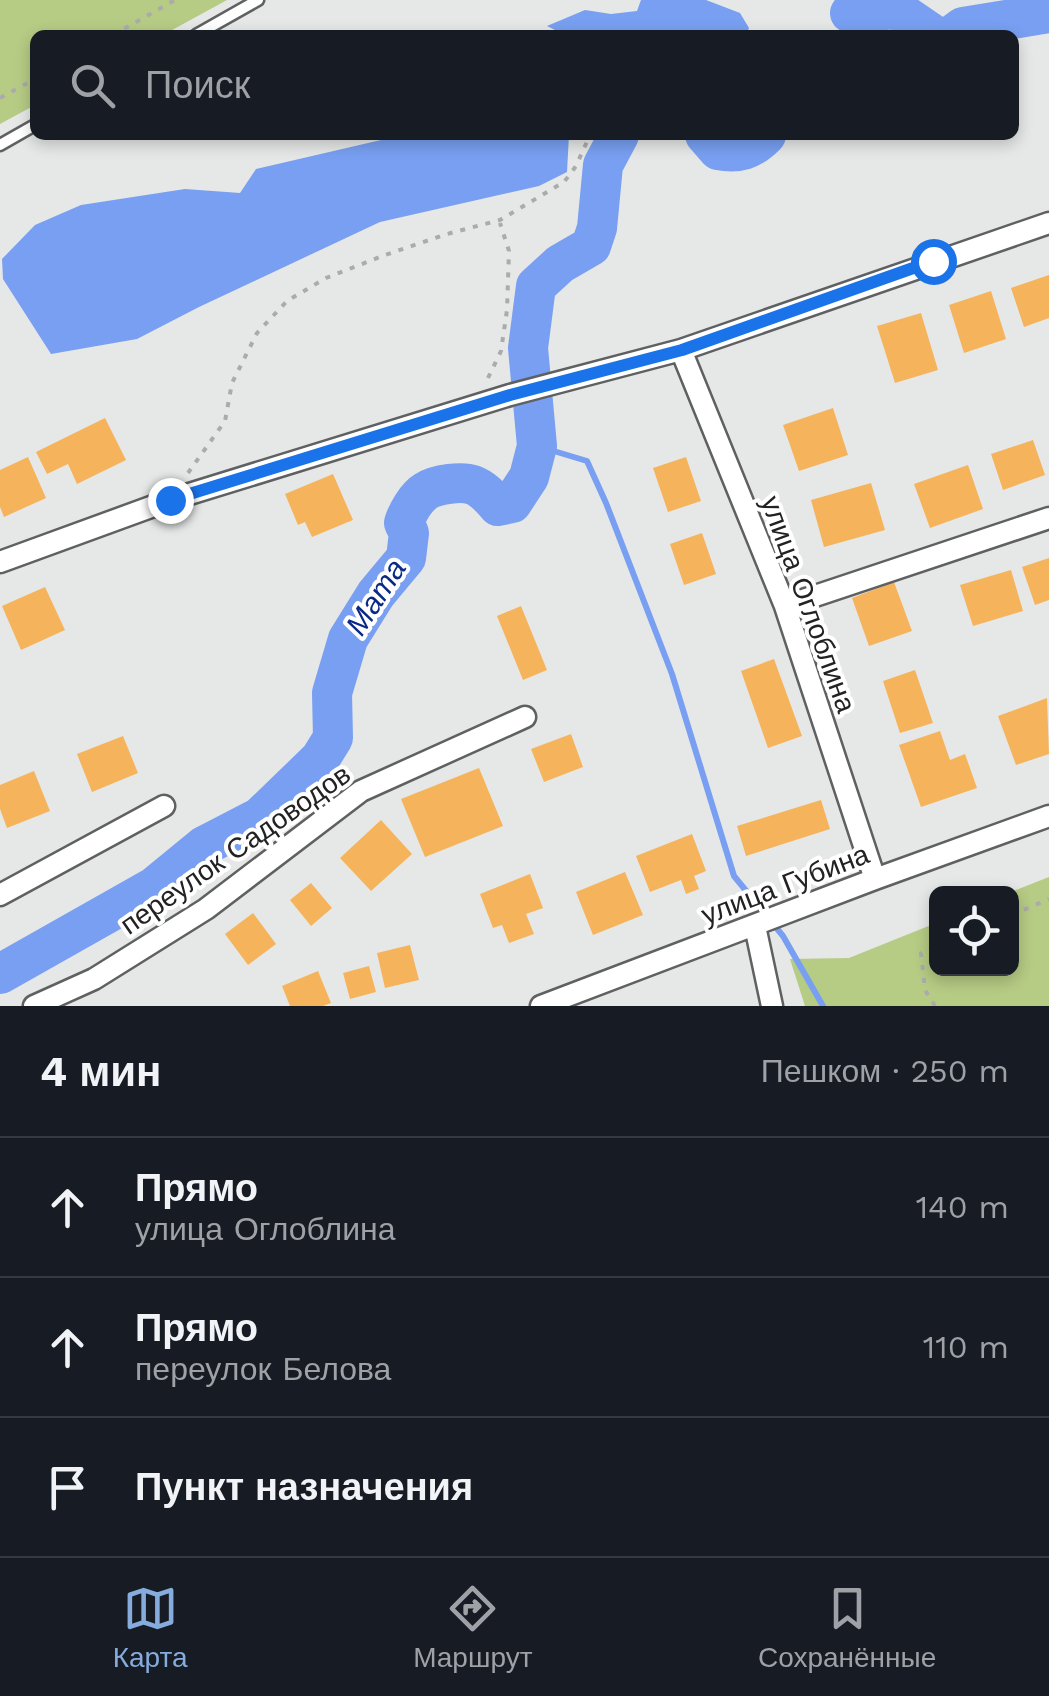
<!DOCTYPE html>
<html lang="ru">
<meta charset="utf-8">
<style>
body{margin:0;font-family:"Work Sans",sans-serif;background:#242831;color:#f1f3f6}
.controls{position:absolute;right:30px;bottom:30px;display:grid;overflow:hidden;border-radius:15px;box-shadow:0 5px 15px #0003}
.controls button{width:90px;height:90px;display:grid;place-items:center;padding:0;border:0;border-bottom:2px solid #363941;background:#171b24;color:#f1f3f6;font:50px sans-serif}
.stop{position:absolute;width:30px;height:30px;margin:-22px;border:8px solid #1a73e8;border-radius:50%;background:#fff}
.stop.end{background:#1a73e8;border-color:#fff;box-shadow:0 2px 10px #0008}
.list{margin:0;padding:0;list-style:none}
h2{display:flex;justify-content:space-between;align-items:center;height:130px;margin:0;padding:0 40px;font-size:42px}
h2 small{font-size:32px;font-weight:400;color:#9ea1a6}
.list li{display:grid;grid-template-columns:65px 1fr auto;gap:30px;align-items:center;box-sizing:border-box;height:140px;padding:0 40px;border-top:2px solid #363941}
.list b{display:block;font-size:38px;white-space:nowrap}
.list p{margin:0;font-size:32px;white-space:nowrap;color:#9ea1a6}
.list em{font-size:32px;font-style:normal;color:#9ea1a6}
.icon{flex:none;width:55px;height:55px;fill:none;stroke:currentColor;stroke-width:2;stroke-linecap:round;stroke-linejoin:round}
.map{position:relative;flex:none;width:1049px;height:1006px;overflow:hidden}
.search{position:absolute;background:#171b24;box-shadow:0 5px 15px #0003;left:30px;right:30px;top:30px;height:110px;display:flex;align-items:center;gap:25px;box-sizing:border-box;padding:0 35px;border-radius:15px;color:#9ea1a6;font-size:38px}
.sheet{height:550px;background:#171b24}
nav{display:flex;justify-content:space-around;align-items:center;box-sizing:border-box;height:140px;border-top:2px solid #363941;background:#171b24;font-size:28px;color:#9ea1a6}
nav a{display:grid;justify-items:center;gap:5px}
nav .on{color:#85acdd}
.map>svg:first-child{display:block}
.green{fill:#b6cb84}
.water{fill:#789ff1}
.lines{fill:none;stroke-linecap:round;stroke-linejoin:round}
.stream{stroke:#789ff1;stroke-width:6}
.river{stroke:#789ff1;stroke-width:40}
.building{fill:#f5b45c}
.lane-casing{stroke:#5f6061;stroke-width:15}
.street-casing{stroke:#5f6061;stroke-width:25}
.path{stroke:#ababab;stroke-width:4;stroke-dasharray:5 8;stroke-linecap:butt}
.lane{stroke:#fff;stroke-width:10}
.street{stroke:#fff;stroke-width:20}
.route{stroke:#1a73e8;stroke-width:12}
.labels{text-anchor:middle;stroke-width:8;stroke-linejoin:round;paint-order:stroke}
.street-label{font-size:28px;fill:#222;stroke:#fff}
.water-label{font-size:30px;font-style:italic;fill:#0a2986;stroke:#fff}
</style>
<div class="map">
<svg width="1049" height="1006" viewBox="0 0 1049 1006">
<rect width="100%" height="100%" fill="#e6e7e7"/>
<path class="green" d="M0,0H227L163,35H35V105L0,124Z
M1049,877V1006H805L790,959L849,958L936,923V968H1012V894L1008,893Z"/>
<path class="water" d="M641,0H706L740,13L749,28L746,35H565L547,26L585,10L611,14L637,11Z
M390,135H569L567,172L539,186L380,222L199,307L137,339L51,354L3,279L2,259L35,225L81,205L185,189L240,193L256,169L381,140Z"/>
<g class="lines">
<path class="stream" d="M537,446L587,461L606,503L672,674L734,876L783,936L823,1006"/>
<path class="river" d="M850,13L896,9L934,35
M952,35L963,27L1049,13
M705,135L718,150C739,154 751,150 766,135
M0,974L154,887L204,846L260,817L320,759L333,738L332,693L348,639L376,594L406,558L409,533L404,523C407,513 416,497 426,491C437,484 462,481 473,485C484,489 491,498 498,506L512,503L529,477L537,446L528,348L536,286L560,264L591,246L597,228L603,165L619,135"/>
</g>
<path class="building" d="M1049,275V318L1024,327L1011,288Z
M991,291L1006,339L964,353L949,305Z
M921,313L938,370L895,383L877,326Z
M833,408L848,455L799,471L783,425Z
M105,418L126,460L77,484L68,464L47,474L36,452Z
M1033,440L1045,475L1003,490L991,454Z
M28,457L46,498L4,517L0,507V470Z
M686,457L701,501L668,512L653,468Z
M968,465L983,509L930,528L914,484Z
M333,474L353,520L312,537L305,522L298,525L285,494Z
M871,483L885,530L824,547L811,500Z
M702,533L716,574L684,585L670,544Z
M1049,558V600L1035,605L1022,567Z
M1011,570L1023,611L973,626L960,585Z
M894,582L912,631L869,646L852,598Z
M45,587L65,630L21,650L2,606Z
M521,606L547,670L523,680L497,616Z
M774,659L802,736L768,748L741,671Z
M915,670L933,723L900,733L883,681Z
M1047,698L1049,754L1016,765L998,716Z
M940,731L950,760L965,754L977,788L921,807L899,745Z
M571,734L583,767L544,782L531,749Z
M123,736L138,773L92,792L77,754Z
M479,768L503,826L425,857L401,799Z
M34,771L50,811L7,828L0,809V785Z
M821,800L830,829L746,856L737,826Z
M381,820L412,854L371,891L340,858Z
M692,834L706,871L694,876L699,889L686,894L681,880L650,892L636,856Z
M625,872L643,915L593,935L576,892Z
M530,874L543,908L526,914L534,934L509,943L502,925L493,928L480,894Z
M311,883L332,908L311,926L290,900Z
M253,913L276,944L248,965L225,934Z
M410,945L419,980L385,988L377,953Z
M369,966L376,992L350,999L343,973Z
M318,971L331,1003L323,1006H290L282,986Z"/>
<g class="lines">
<g class="lane-casing">
<path id="lane" d="M196,35L258,0
M0,145L35,125"/>
</g>
<g class="street-casing">
<path id="street" d="M681,350L785,606L875,879
M0,562L170,500L510,395L681,350L1049,223
M785,606L1049,518
M0,895L164,806
M755,926L772,1006
M34,1006L94,979L206,909L361,791L525,717
M541,1006L875,879L1049,816"/>
</g>
<path class="path" d="M113,35L175,0
M0,98L35,79
M488,378L501,351L507,310L509,251L500,223
M188,473L225,421L232,383L257,333L287,301L326,278L385,255L447,234L500,220L564,182L576,166L590,135
M1012,915L1049,899
M935,1006L925,990L921,953L936,946"/>
<use href="#lane" class="lane"/>
<use href="#street" class="street"/>
</g>
<g class="lines">
<path class="route" d="M170,500L510,395L682,350L933,261"/>
</g>
<g class="labels">
<g class="street-label">
<text transform="translate(809 604) rotate(70)" y="10">улица Оглоблина</text>
<text transform="translate(235 849) rotate(-35)" y="10">переулок Садоводов</text>
<text transform="translate(785 884) rotate(-21)" y="10">улица Губина</text>
</g>
<g class="water-label">
<text transform="translate(376 597) rotate(-57)" y="10">Мата</text>
</g>
</g>
</svg>
<div class="controls">
<button><svg class="icon" aria-label="locate" viewBox="0 0 24 24"><circle cx="12" cy="12" r="6"/><path d="M12 2v4M12 18v4M2 12h4M18 12h4"/></svg></button>
</div>
<div class="stop" style="left:933px;top:261px"></div>
<div class="stop end" style="left:170px;top:500px"></div>
<div class="search"><svg class="icon" aria-label="search" viewBox="0 0 24 24"><circle cx="10" cy="10" r="6"/><path d="M15 15l6 6"/></svg>Поиск</div>
</div>
<section class="sheet">
<h2>4 мин<small>Пешком · 250 m</small></h2>
<ul class="list">
<li><svg class="icon" aria-label="ahead" viewBox="0 0 24 24"><path d="M12 20V5M6 11l6-6 6 6"/></svg><div><b>Прямо</b><p>улица Оглоблина</p></div><em>140 m</em></li>
<li><svg class="icon" aria-label="ahead" viewBox="0 0 24 24"><path d="M12 20V5M6 11l6-6 6 6"/></svg><div><b>Прямо</b><p>переулок Белова</p></div><em>110 m</em></li>
<li><svg class="icon" aria-label="arrive" viewBox="0 0 24 24"><path d="M6 21V4h12l-3 4 3 4H6"/></svg><div><b>Пункт назначения</b></div></li>
</ul>
</section>
<nav>
<a class="on"><svg class="icon" aria-label="map" viewBox="0 0 24 24"><path d="M3 6l6-2 6 2 6-2v14l-6 2-6-2-6 2zM9 4v14M15 6v14"/></svg>Карта</a>
<a><svg class="icon" aria-label="directions" viewBox="0 0 24 24"><path d="M12 3l9 9-9 9-9-9zM9 14v-3h6M13 9l2 2-2 2"/></svg>Маршрут</a>
<a><svg class="icon" aria-label="saved" viewBox="0 0 24 24"><path d="M7 4h10v16l-5-4-5 4z"/></svg>Сохранённые</a>
</nav>
